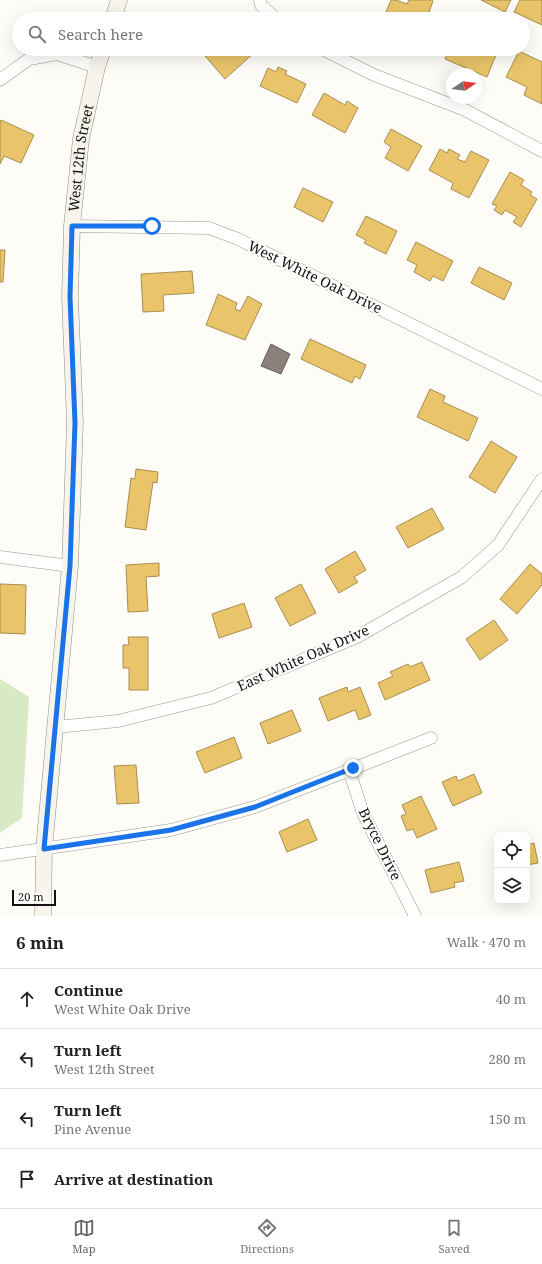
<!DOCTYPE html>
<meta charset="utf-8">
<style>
body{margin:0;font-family:"Noto Serif",serif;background:#f6f6f6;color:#222}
.controls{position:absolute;right:12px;bottom:12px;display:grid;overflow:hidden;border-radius:8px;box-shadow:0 4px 16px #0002}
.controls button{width:36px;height:36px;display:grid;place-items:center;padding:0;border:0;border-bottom:1px solid #e0e0e0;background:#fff;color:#222;font:20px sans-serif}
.compass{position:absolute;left:446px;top:68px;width:36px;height:36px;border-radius:50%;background:#fff;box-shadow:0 4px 16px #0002;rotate:77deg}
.scale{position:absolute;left:12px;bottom:10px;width:44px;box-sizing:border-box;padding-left:4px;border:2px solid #111;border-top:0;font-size:11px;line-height:14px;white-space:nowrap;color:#111;-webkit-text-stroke:3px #fff;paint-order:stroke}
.stop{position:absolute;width:12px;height:12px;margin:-9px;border:3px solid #1a73e8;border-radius:50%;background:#fff}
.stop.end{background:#1a73e8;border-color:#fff;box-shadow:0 1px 4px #0008}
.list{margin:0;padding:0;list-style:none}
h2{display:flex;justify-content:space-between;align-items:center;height:52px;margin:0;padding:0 16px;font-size:17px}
h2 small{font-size:13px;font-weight:400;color:#767676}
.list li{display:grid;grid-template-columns:26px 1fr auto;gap:12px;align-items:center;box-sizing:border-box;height:60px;padding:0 16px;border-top:1px solid #e0e0e0}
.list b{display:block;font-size:15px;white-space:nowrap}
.list p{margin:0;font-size:13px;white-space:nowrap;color:#767676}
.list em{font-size:13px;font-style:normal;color:#767676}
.icon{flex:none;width:22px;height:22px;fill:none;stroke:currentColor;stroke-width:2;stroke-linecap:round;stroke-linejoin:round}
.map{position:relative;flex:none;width:542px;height:916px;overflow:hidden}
.search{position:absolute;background:#fff;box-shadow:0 4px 16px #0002;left:12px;right:12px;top:12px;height:44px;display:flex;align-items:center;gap:10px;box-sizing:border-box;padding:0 14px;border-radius:22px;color:#767676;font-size:15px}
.sheet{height:292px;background:#fff}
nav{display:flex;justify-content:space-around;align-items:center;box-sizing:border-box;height:56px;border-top:1px solid #e0e0e0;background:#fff;font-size:11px;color:#767676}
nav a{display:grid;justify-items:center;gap:2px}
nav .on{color:#646362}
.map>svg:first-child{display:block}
.forest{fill:#d8eac5}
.homes{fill:#e9c46a;stroke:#a88e4f}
.industry{fill:#8a817c;stroke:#665f5c}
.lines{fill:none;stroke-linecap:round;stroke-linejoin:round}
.street-casing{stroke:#979795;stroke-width:13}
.secondary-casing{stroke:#8e8d8b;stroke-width:17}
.street{stroke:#fffffe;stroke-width:12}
.secondary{stroke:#f6f4eb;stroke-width:16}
.route{stroke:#1a73e8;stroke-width:5}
.labels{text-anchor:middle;stroke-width:4;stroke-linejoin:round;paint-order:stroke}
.street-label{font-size:14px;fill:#111;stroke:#fff}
</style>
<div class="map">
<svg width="542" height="916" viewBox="0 0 542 916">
<rect width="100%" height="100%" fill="#fdfcf7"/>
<path class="forest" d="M0,679L29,697L22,818L0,833Z"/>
<path class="homes" d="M391,0H396L407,4L409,0H432L433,1L429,12L437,15L435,19H383Z
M481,0H511L505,12Z
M520,0H542V25L514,12Z
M199,49H252L255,52L225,79Z
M449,49H494L498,50L487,77L445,59Z
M519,51L542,62V104L524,95L527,87L506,77Z
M278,67L287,71L285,74L306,84L297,103L260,86L268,68L276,72Z
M324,93L345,105L347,101L358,108L345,133L312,115Z
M1,120L34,135L21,163L4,156L0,164V123Z
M391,129L422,146L408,171L385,158L391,147L384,142Z
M440,149L447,153L449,149L460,155L457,159L465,162L471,151L489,160L469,198L451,189L453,183L429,170Z
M510,172L524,180L521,185L532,192L530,195L537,199L521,227L513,222L517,217L505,210L502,215L494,210L497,206L492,204Z
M303,188L333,202L323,222L294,207Z
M366,216L397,231L386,254L364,243L366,240L356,235Z
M416,242L453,261L443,281L433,276L430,281L414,272L417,265L407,260Z
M0,250H5L3,282H0Z
M479,267L512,283L504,300L471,283Z
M192,271L194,293L163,295L164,311L143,312L141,274Z
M218,294L237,303L235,309L240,311L248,296L262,304L245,340L206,325Z
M310,339L366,365L360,379L355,376L352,383L301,359Z
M430,389L445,396L443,402L478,418L468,441L417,417Z
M491,441L517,457L495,493L469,477Z
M136,469L158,472L157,483L153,482L146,530L125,527L131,478L135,479Z
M432,508L444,529L408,548L396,527Z
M355,551L366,570L354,577L358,582L339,593L325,569Z
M159,563V576L146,577L148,611L128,612L126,565Z
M530,564L542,574V585L517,614L500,599Z
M0,584L26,585L25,634L0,633Z
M301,584L316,613L290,626L275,598Z
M244,603L252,627L219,638L212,614Z
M494,620L508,640L480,660L466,639Z
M128,637H148V690H129V668H123V645H129Z
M422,662L430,680L385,700L378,683L393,676L390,672L408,664L410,667Z
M347,687L348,692L360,687L371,715L359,720L355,710L328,721L319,698Z
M292,710L301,731L268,744L260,723Z
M234,737L242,758L205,773L196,752Z
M136,765L139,803L117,804L114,766Z
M474,774L482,793L453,806L442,782L456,776L458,781Z
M421,796L437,829L417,838L413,829L407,831L401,816L406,814L402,805Z
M308,819L317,840L287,852L279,832Z
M534,843L538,863L527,865V845Z
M459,862L464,881L454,883L455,887L431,893L425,870Z"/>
<path class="industry" d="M271,344L290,354L281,374L261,366Z"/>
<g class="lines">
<g class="street-casing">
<path id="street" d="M260,0L261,5L276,19
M322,49L374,75L465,110L542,151
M0,80L29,59L57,54L97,67
M72,226L209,228L238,239L542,389
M0,557L70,566
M56,727L118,721L211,698L357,637L462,577L498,545L542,479
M349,770L363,813L415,916
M0,855L171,830L255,807L431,738"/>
</g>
<g class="secondary-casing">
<g id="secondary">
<path d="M113,19L119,0"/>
<path id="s1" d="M43,916L44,849L70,566L75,423L70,297L72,226L81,139L97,67L103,49"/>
</g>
</g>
<use href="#street" class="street"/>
<use href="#secondary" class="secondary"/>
</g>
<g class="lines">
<path class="route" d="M152,226H72L70,297L75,423L70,566L44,849L171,830L255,807L353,768"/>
</g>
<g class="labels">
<g class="street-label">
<text dy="5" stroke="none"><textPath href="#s1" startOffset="760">West 12th Street</textPath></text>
<text transform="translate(315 277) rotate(26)" y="5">West White Oak Drive</text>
<text transform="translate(303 658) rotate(-24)" y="5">East White Oak Drive</text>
<text transform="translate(380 844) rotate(64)" y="5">Bryce Drive</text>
</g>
</g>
</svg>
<div class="controls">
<button><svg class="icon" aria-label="locate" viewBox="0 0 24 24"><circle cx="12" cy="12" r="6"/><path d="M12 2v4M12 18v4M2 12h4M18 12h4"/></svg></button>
<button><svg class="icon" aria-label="layers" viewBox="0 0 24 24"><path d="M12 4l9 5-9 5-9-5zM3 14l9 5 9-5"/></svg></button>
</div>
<svg class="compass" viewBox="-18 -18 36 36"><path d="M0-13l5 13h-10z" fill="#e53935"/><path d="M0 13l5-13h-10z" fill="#767676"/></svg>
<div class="scale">20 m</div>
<div class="stop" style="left:152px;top:226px"></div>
<div class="stop end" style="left:353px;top:768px"></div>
<div class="search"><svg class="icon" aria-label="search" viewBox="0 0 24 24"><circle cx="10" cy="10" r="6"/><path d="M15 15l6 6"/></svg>Search here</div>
</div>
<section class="sheet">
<h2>6 min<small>Walk · 470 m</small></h2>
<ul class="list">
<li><svg class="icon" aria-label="ahead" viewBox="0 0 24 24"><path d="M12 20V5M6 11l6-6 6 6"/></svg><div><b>Continue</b><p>West White Oak Drive</p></div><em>40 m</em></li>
<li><svg class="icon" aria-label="left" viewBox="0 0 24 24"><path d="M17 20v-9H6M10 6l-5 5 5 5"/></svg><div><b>Turn left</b><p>West 12th Street</p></div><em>280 m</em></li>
<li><svg class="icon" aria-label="left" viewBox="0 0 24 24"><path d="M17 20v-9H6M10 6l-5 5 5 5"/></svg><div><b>Turn left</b><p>Pine Avenue</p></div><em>150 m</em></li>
<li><svg class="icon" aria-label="arrive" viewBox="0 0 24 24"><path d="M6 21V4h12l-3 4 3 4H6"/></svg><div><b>Arrive at destination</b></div></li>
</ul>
</section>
<nav>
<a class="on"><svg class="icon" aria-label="map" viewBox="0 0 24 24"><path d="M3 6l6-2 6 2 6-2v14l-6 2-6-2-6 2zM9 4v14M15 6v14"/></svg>Map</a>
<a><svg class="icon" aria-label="directions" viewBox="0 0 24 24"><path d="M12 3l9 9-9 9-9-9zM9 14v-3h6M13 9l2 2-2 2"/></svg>Directions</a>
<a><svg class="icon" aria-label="saved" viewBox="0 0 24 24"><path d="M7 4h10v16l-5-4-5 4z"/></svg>Saved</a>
</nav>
